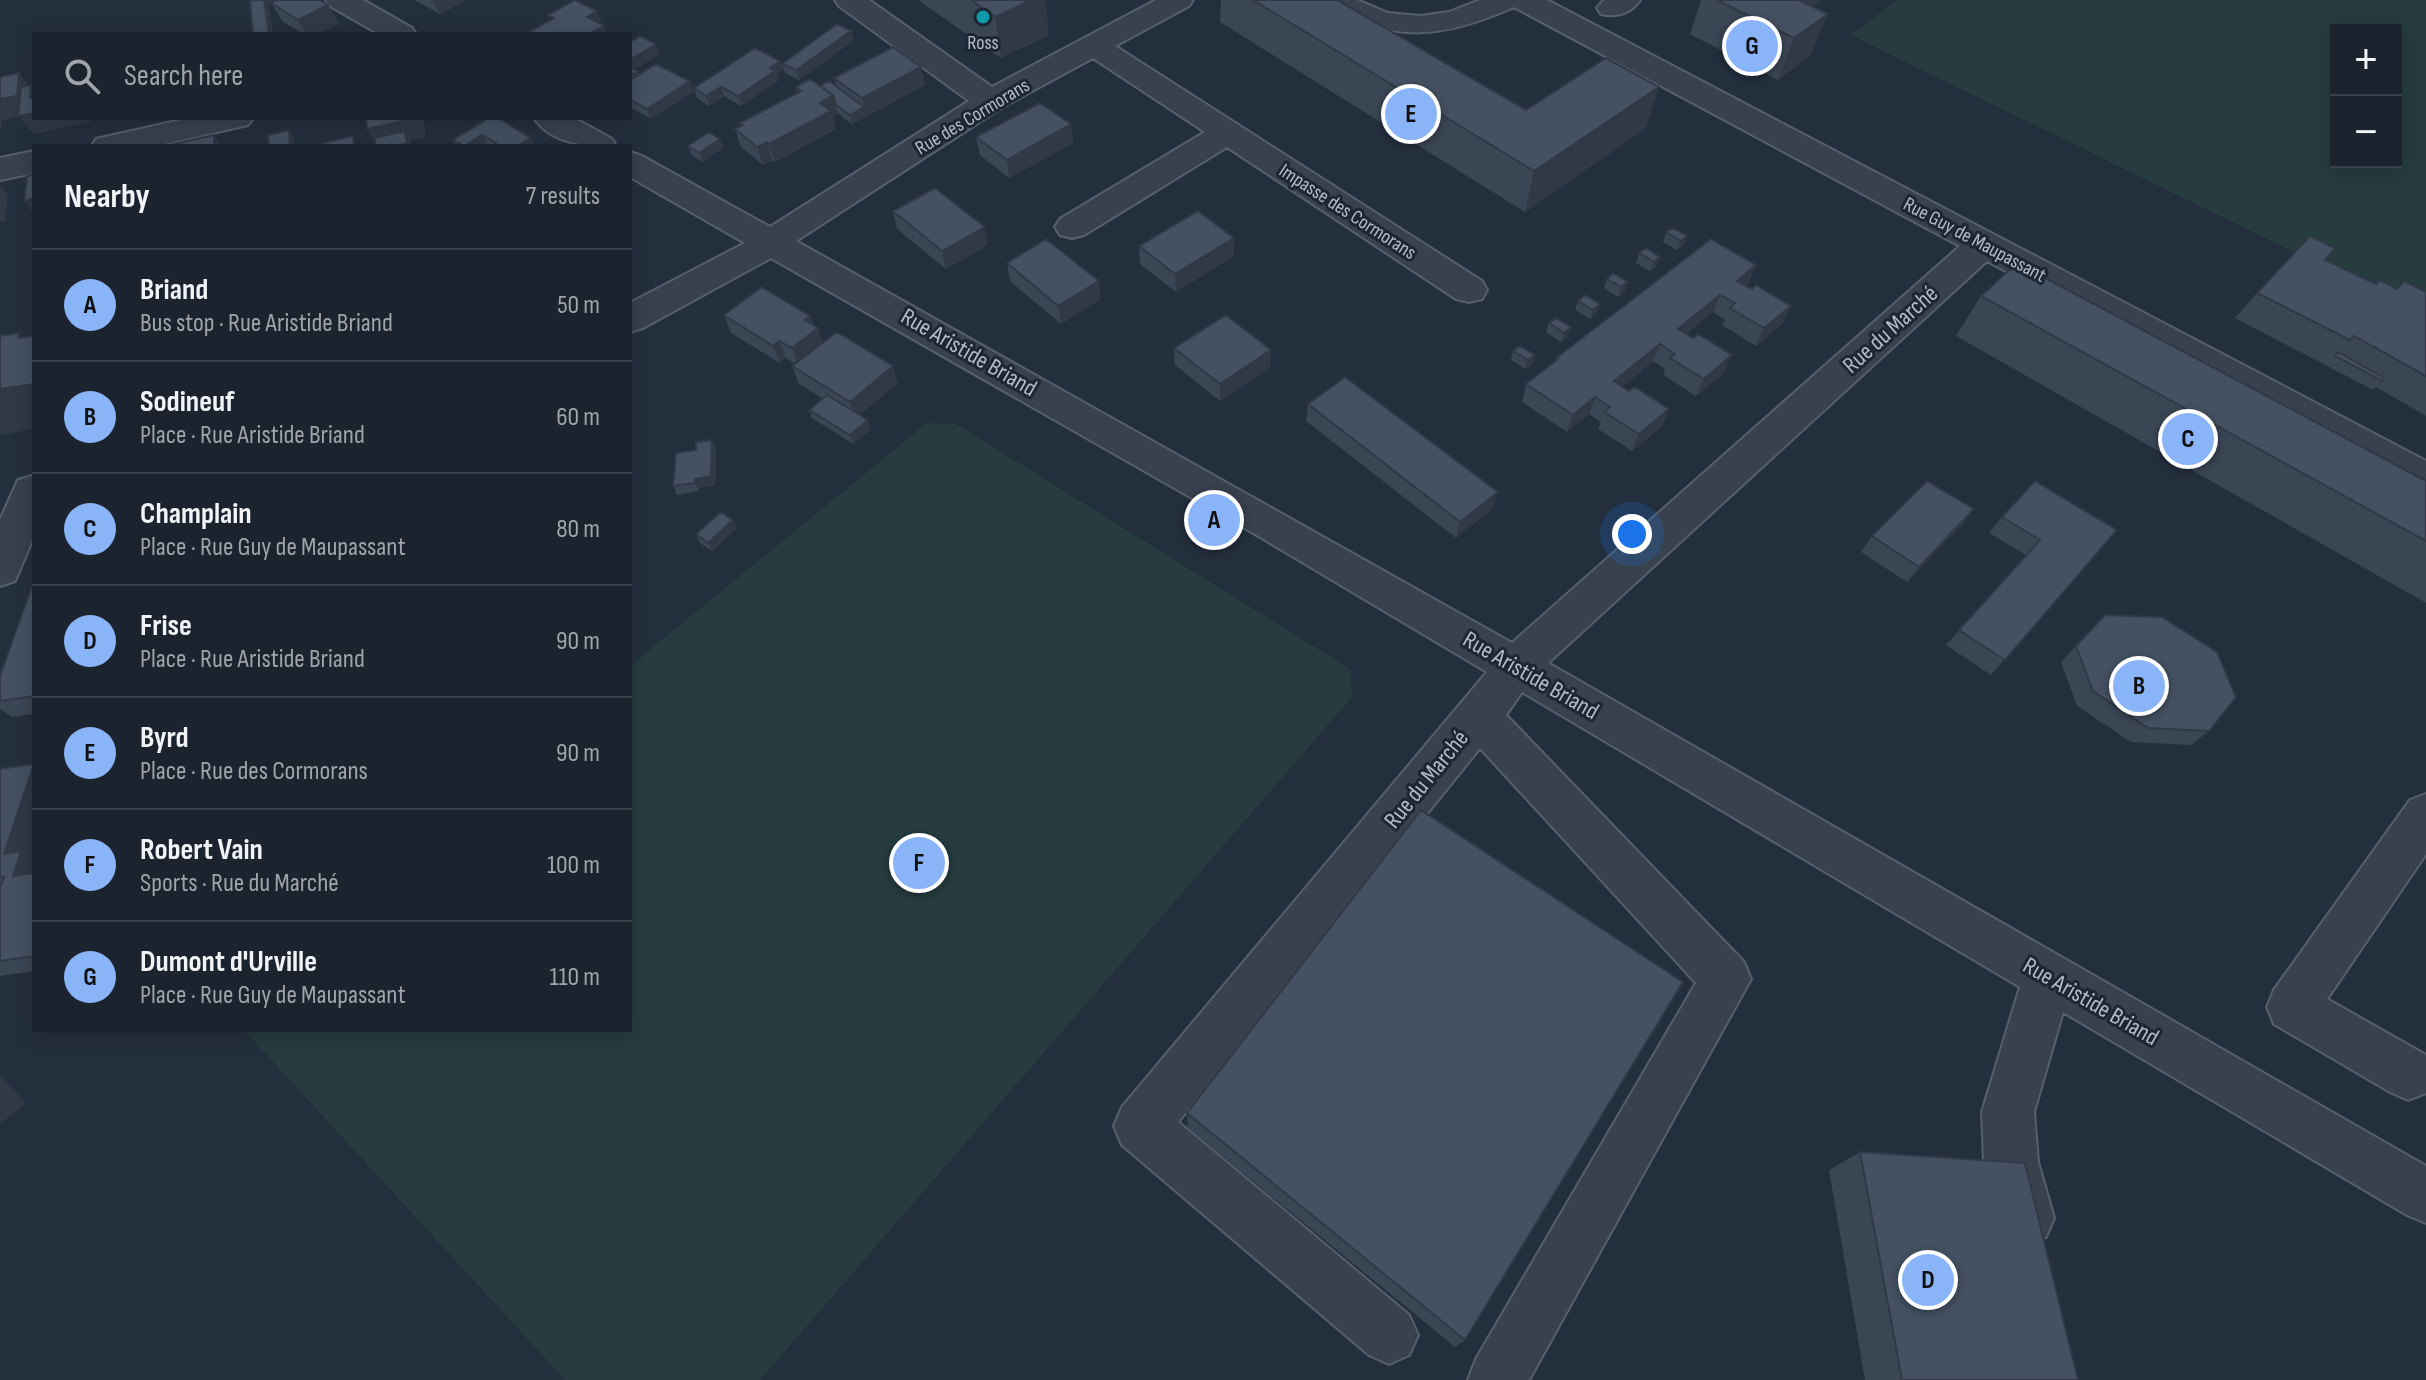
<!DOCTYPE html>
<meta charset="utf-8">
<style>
body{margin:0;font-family:"Sofia Sans Condensed",sans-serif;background:#242b36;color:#f1f3f6}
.controls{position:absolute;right:24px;top:24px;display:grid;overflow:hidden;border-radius:0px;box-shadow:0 4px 20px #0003}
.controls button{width:72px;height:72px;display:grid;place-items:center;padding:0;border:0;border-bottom:2px solid #39404a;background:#1b232e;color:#f1f3f6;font:40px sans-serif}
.you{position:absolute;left:1632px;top:534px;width:28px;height:28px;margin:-20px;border:6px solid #fff;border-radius:50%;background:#1a73e8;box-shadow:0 0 0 12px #1a73e833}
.badge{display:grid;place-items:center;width:52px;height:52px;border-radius:50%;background:#8ab4f8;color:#111;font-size:26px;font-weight:700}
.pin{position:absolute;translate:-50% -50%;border:4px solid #fff;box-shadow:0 2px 8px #0006}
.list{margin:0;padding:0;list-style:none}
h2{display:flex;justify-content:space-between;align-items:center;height:104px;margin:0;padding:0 32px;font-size:34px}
h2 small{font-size:26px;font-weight:400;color:#a0a4aa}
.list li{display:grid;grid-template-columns:52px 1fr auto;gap:24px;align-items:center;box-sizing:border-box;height:112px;padding:0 32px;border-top:2px solid #39404a}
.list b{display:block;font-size:30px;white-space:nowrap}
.list p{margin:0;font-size:26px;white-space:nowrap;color:#a0a4aa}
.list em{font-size:26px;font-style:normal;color:#a0a4aa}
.icon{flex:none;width:44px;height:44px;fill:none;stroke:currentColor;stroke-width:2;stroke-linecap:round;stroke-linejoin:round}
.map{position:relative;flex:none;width:2426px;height:1380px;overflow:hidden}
.search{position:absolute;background:#1b232e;box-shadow:0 4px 20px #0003;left:32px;top:32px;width:600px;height:88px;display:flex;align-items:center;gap:20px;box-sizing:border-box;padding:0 28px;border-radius:0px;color:#a0a4aa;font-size:30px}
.panel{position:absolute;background:#1b232e;box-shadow:0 4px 20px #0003;left:32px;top:144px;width:600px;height:888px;border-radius:0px}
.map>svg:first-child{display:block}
.green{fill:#263c3f;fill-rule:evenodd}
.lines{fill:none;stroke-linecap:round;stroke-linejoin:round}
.minor-casing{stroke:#565f6c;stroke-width:4}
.minor{fill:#38414e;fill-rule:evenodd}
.wall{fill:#3b4654}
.shaded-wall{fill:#303945}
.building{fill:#455162;stroke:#303945;stroke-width:2}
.culture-dot{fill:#0f9aa8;stroke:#1d2633;stroke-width:3}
.labels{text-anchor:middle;stroke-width:6;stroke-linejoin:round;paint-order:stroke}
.far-poi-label{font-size:20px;fill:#b4bcc9;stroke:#1d2633}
.far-street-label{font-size:20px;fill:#b4bcc9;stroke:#1d2633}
.street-label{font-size:24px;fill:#b4bcc9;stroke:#1d2633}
</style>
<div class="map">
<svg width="2426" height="1380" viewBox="0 0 2426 1380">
<rect width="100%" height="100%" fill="#242f3e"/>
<path class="green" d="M1897,0H2426V317L1851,35ZM2336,30H2396V162H2336Z
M927,423L956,424L1350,669L1352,697L760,1380H565L244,1030H630V666Z"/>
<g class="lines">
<g class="minor-casing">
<path id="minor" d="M326,0H363L412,28L416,34H379L330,6Z
M835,0H869L992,87L1156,0H1193L1189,6L1115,46L1482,281L1487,290L1482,299L1469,302L1456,299L1227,147L1084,235L1072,238L1060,235L1055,227L1060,219L1205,132L1093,58L1001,108L796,241L1512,643L1960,246L1514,7C1442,39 1395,43 1323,6L1319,0H1357L1388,13L1420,16L1449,12L1480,0H1547L2426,461V494L2412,490L1987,261L1548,663L2426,1166V1223L2407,1215L2063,1012L2034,1112L2038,1162L2054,1218L2046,1237L2027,1245L2008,1237L1984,1162L1982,1112L2020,987L1522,692L1506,715L1744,962L1751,979L1529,1380H1468L1476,1359L1696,983L1480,748L1178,1122L1409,1315L1418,1335L1409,1355L1389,1364L1369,1355L1122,1145L1114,1126L1122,1107L1487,672L1255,534L771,258L643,328L630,332V303L745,243L630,177V152L642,156L770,227L969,101L839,6Z
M1604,0H1640C1631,13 1617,18 1601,14L1597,8Z
M190,118H253L248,125L155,146H92L96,139Z
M534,118H574L612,139L616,146C587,146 552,145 534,118Z
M34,151V173L0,180V158Z
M32,476L34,536L15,581L0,586V520L18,480Z
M2426,794V854L2327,999L2426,1055V1093L2408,1100L2390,1092L2274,1024L2267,1007L2274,990L2410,800Z"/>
</g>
<use href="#minor" class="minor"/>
</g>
<path class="wall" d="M253,0H320L339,23L317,34H303L282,21L271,3L269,4Z
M414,0H466L440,14Z
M918,0H1045L1049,35L1001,58Z
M1221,0H1337L1526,110L1646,128L1525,212L1220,22Z
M1701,0H1822L1813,7L1811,55L1778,80L1690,34Z
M851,31L854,40L799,80L785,73L782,64Z
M630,42L659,54L634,70L638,71L639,74L694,91L651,119L630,107Z
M780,61L783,70L776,75L778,81L741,106L724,96L709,106L697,98L694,88Z
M834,78L925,85L852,124L838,114L833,116L836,129L775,162L772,160L763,165L741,147L735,129L741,126L740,123L797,93L796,87H837Z
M489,118L531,138L535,146H456L453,140Z
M1071,124L1073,143L1009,178L980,155L976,137Z
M720,139L723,148L702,162L692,155L688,146Z
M893,211L988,245L946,269L897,229Z
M1666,232L1687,236L1684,245L1677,250L1663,242Z
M1234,238V256L1176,292L1140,264L1139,246Z
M1646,248L1657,266L1650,271L1636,263L1639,253Z
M2325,260L2376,284L2426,292V416L2376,387L2373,390L2235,318L2257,293Z
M1007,263L1101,299L1061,324L1010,281Z
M1756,265L1748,283L1745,286L1791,306L1783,323L1756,346L1722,325L1725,320L1713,312L1686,334L1724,373L1696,396L1663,375L1665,369L1653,361L1622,387L1669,409L1662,426L1632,451L1598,429L1601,422L1589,414L1567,432L1522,402L1526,384L1554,362L1556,358Z
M1613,273L1625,291L1618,297L1604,288L1607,279Z
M1585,295L1597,313L1590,319L1575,310L1578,301Z
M1981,296L2426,481V603L1956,336Z
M724,315L810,316L814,326L823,343L898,383L860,415L868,420L871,429L853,444L812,418L809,410L822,398L799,384L792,366L795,364L786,358L780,363L731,333Z
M1549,323L1571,327L1568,336L1561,342L1546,332Z
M1174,348L1270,368L1220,401L1175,365Z
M1513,351L1533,364L1525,369L1511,360Z
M1308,404L1493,508L1456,538L1306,421Z
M716,449L715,485L699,488V491L677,495L673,486Z
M1974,509L1961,526L1907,582L1861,552L1872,536Z
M2002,517L2117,530L1991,675L1946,645L2026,555L1989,533Z
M737,528L712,551L700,543L696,534Z
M34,580V714L12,717L0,709V676Z
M2105,615L2209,731L2191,745L2131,742L2077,706L2061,662Z
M0,769L30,857L34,859V971L0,976Z
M1187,1113L1465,1340L1455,1347L1188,1128Z
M1860,1152L2078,1380H1865L1829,1170Z"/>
<path class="shaded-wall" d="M262,0H278L269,4L273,34H269Z
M432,0H466L440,14Z
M1031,0H1045L1049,35L1001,58L995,17Z
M1785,0H1822L1779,31Z
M328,5L339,23L317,34H307L298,20Z
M597,11L601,20L591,26L587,17Z
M1828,14L1811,55L1778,80L1794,38Z
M604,25L607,34H589Z
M851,31L854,40L799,80L796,70Z
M656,44L659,54L630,72V60Z
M780,61L783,70L776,75L778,81L741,106L738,96Z
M921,67L925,85L867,116L862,98Z
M19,73L31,88V85L34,88V118H90V122L34,134L19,117L2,120L0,134V99Z
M690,81L694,91L651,119L647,109Z
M721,87L724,96L709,106L706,96Z
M1659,87L1646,128L1525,212L1534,171Z
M833,95L838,114L833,116L836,129L775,162L769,144L820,103Z
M864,107L867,116L852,124L850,115Z
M416,118H424L426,137L411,140V146H378L367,129Z
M1071,124L1073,143L1009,178L1007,160Z
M289,130L295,140V146H290Z
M214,135L222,146H214Z
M482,135L488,146H464Z
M531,138L535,146H520L519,145Z
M720,139L723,148L702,162L699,153Z
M767,142L772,160L763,165L757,147Z
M0,185L8,194L5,221L0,222Z
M32,199L34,202V212L24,201Z
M985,227L988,245L946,269L942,251Z
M1687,236L1684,245L1677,250L1681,241Z
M1234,238V256L1176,292L1175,274Z
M1660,257L1657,266L1650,271L1654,262Z
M1756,265L1748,283L1730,299L1737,281Z
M1099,281L1101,299L1061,324L1058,306Z
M1628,282L1625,291L1618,297L1621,287Z
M1720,295L1713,312L1671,347L1678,329Z
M1600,304L1597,313L1590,319L1593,310Z
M1791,306L1783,323L1756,346L1764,328Z
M810,316L815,330L818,328L824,346L798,366L792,348L805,320Z
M1571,327L1568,336L1561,342L1564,333Z
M779,341L786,358L780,363L773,346Z
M1660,344L1653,361L1608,399L1614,381Z
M1271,350L1270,368L1220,401V384Z
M1535,355L1533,364L1525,369L1528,360Z
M1732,355L1724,373L1696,396L1704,379Z
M893,366L898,383L855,419L850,402Z
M34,384V429L0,435V389Z
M1595,397L1589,414L1567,432L1573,415Z
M1669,409L1662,426L1632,451L1639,434Z
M868,420L871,429L853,444L850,435Z
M712,440L716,449L715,485L699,488V491L695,483V479Z
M1498,492L1493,508L1456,538L1460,522Z
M1974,509L1961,526L1907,582L1919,567Z
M733,520L737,528L712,551L708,543Z
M34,764V845L30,857L34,859V887L13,876L4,854Z
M0,1075L26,1103L0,1124Z"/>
<path class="building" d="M253,0H264L269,34H253L250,1Z
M276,0H320L328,5L298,20L271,3Z
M575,0L597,11L587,17L604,25L589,34H525L554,18L548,15Z
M971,0H1031L995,17Z
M1253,0H1337L1526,110L1606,58L1659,87L1534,171Z
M1717,0H1799L1828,14L1794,38Z
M837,24L851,31L796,70L782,64Z
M640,36L656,44L630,60V42Z
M893,47L921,67L862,98L834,78Z
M755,48L780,61L770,68L775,71L738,96L721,87L706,96L694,88Z
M656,64L690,81L647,109L630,100V80Z
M630,67L638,71L630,76Z
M19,73L17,96L0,99V77Z
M810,79L833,95L820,103L831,111L769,144L767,142L757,147L735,129L743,125L740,123L801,91L796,87Z
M829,81L864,107L850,115L836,105L833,95L820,86Z
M31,85L30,98H34V113L18,116L21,87Z
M1040,103L1071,124L1007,160L976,137Z
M366,118H416L367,129Z
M489,118H498L531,138L519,145L522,146H491L496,143L482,135L464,146L453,140Z
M289,130L290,146H269L268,135Z
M405,131L407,143L394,146H371L375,145V138Z
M709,132L720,139L699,153L688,146Z
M214,135V146H166Z
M353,136L354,146H310Z
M34,174V209H31L32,199L24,201L27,176Z
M935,188L985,227L942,251L893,211Z
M1198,211L1234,238L1175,274L1139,246Z
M1673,228L1687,236L1681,241L1666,232Z
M2310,236L2335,248L2325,260L2376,284L2380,280L2397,289L2404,281L2426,292V376L2354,336L2350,340L2257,293Z
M1046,239L1099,281L1058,306L1007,263Z
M1711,239L1756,265L1737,281L1752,289L1756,285L1791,306L1764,328L1730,308L1735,303L1720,295L1678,329L1693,338L1698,334L1732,355L1704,379L1670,358L1675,354L1660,344L1614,381L1629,391L1635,387L1669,409L1639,434L1604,412L1610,407L1595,397L1573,415L1526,384L1558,359L1556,358Z
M1646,248L1660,257L1654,262L1639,253Z
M2017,263L2426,481V541L1981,296Z
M1613,273L1628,282L1621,287L1607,279Z
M762,287L810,316L805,320L818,328L792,348L779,341L773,346L724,315Z
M1585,295L1600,304L1593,310L1578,301Z
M1226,315L1271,350L1220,384L1174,348Z
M1556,318L1571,327L1564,333L1549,323Z
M837,332L893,366L850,402L792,366Z
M19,333L18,338L34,336V384L0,389V336Z
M1520,346L1535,355L1528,360L1513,351Z
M2338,352L2384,378L2382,381L2335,356Z
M1345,377L1498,492L1460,522L1308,404Z
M827,395L868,420L850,435L809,410Z
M712,440L711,476L695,479V483L673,486L676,453L696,450V442Z
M1927,481L1974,509L1919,567L1872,536Z
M2035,481L2117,530L2005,660L1959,630L2040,540L2002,517Z
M721,512L733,520L708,543L696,534Z
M34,580V696L0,701V676Z
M2105,615L2162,617L2217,652L2236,697L2209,731L2148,728L2093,691L2076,646Z
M34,764L4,854L21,851L13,876L34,873V956L0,961V887L4,877H0V769Z
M1421,810L1683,982L1465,1340L1187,1113Z
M1860,1152L2025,1163L2078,1380H1902Z"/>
<circle class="culture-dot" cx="983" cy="17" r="8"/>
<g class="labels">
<g class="far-poi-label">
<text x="983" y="49">Ross</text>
</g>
<g class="far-street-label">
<text transform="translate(972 116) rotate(-31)" y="7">Rue des Cormorans</text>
<text transform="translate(1348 211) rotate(33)" y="7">Impasse des Cormorans</text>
<text transform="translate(1975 239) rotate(28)" y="7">Rue Guy de Maupassant</text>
</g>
<g class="street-label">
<text transform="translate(1890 329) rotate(-42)" y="8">Rue du Marché</text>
<text transform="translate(969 352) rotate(30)" y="8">Rue Aristide Briand</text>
<text transform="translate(1531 675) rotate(30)" y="8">Rue Aristide Briand</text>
<text transform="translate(1426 779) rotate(-51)" y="8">Rue du Marché</text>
<text transform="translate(2091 1001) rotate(30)" y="8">Rue Aristide Briand</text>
</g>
</g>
</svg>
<div class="controls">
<button>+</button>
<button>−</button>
</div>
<div class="you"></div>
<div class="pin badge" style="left:1214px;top:520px">A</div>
<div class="pin badge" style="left:2139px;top:686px">B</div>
<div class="pin badge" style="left:2188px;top:439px">C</div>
<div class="pin badge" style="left:1928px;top:1280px">D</div>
<div class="pin badge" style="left:1411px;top:114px">E</div>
<div class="pin badge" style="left:919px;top:863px">F</div>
<div class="pin badge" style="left:1752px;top:46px">G</div>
<div class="search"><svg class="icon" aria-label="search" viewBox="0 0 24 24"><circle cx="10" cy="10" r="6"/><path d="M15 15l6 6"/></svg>Search here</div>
<section class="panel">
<h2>Nearby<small>7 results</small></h2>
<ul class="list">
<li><span class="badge">A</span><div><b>Briand</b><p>Bus stop · Rue Aristide Briand</p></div><em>50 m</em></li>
<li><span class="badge">B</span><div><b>Sodineuf</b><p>Place · Rue Aristide Briand</p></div><em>60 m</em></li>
<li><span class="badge">C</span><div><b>Champlain</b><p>Place · Rue Guy de Maupassant</p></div><em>80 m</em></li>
<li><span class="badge">D</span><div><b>Frise</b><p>Place · Rue Aristide Briand</p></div><em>90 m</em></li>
<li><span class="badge">E</span><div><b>Byrd</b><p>Place · Rue des Cormorans</p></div><em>90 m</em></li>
<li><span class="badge">F</span><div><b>Robert Vain</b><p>Sports · Rue du Marché</p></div><em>100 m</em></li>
<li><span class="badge">G</span><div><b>Dumont d'Urville</b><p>Place · Rue Guy de Maupassant</p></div><em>110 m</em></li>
</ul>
</section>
</div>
